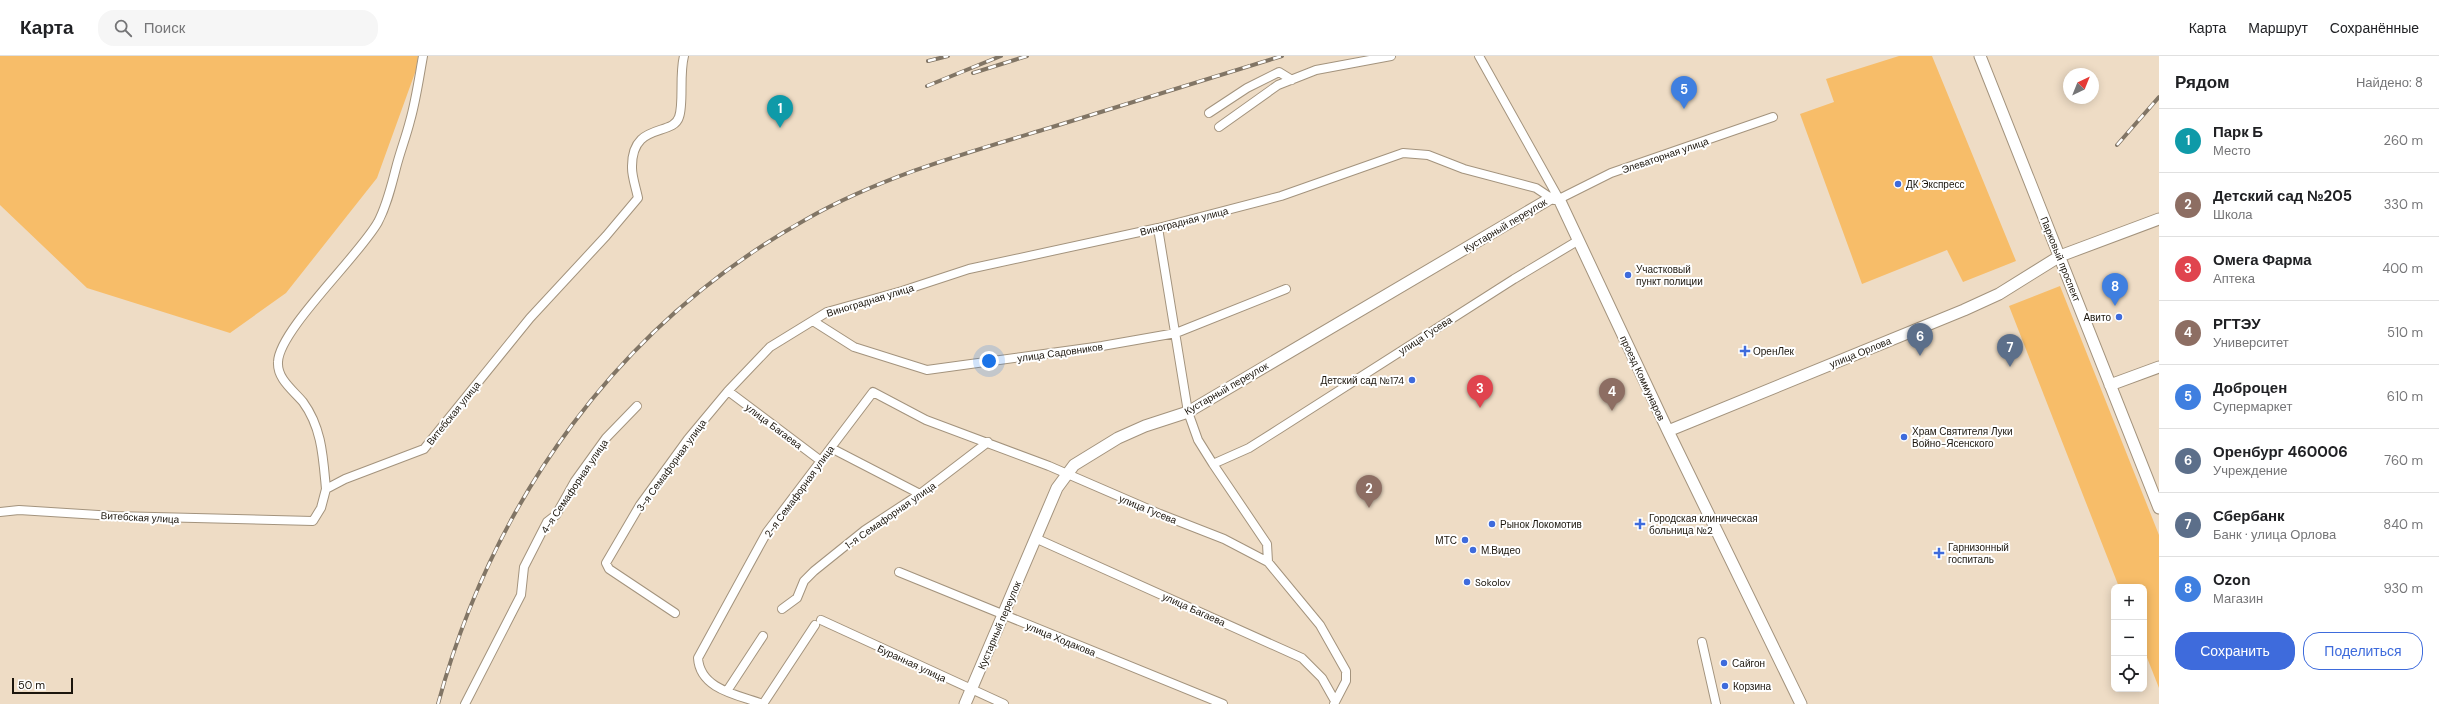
<!DOCTYPE html>
<html lang="ru">
<meta charset="utf-8">
<style>
body{margin:0;font-family:"DM Sans",sans-serif;background:#f6f6f6;color:#202124}
.controls{position:absolute;right:12px;bottom:12px;display:grid;overflow:hidden;border-radius:8px;box-shadow:0 2px 10px #0003}
.controls button{width:36px;height:36px;display:grid;place-items:center;padding:0;border:0;border-bottom:1px solid #e0e0e0;background:#fff;color:#202124;font:20px sans-serif}
.compass{position:absolute;left:2063px;top:12px;width:36px;height:36px;border-radius:50%;background:#fff;box-shadow:0 2px 10px #0003;rotate:43deg}
.scale{position:absolute;left:12px;bottom:10px;width:61px;box-sizing:border-box;padding-left:4px;border:2px solid #1b150c;border-top:0;font-size:11px;line-height:14px;white-space:nowrap;color:#1b150c;-webkit-text-stroke:3px #fff;paint-order:stroke}
.you{position:absolute;left:989px;top:305px;width:14px;height:14px;margin:-10px;border:3px solid #fff;border-radius:50%;background:#1a73e8;box-shadow:0 0 0 6px #1a73e833}
.badge{display:grid;place-items:center;width:26px;height:26px;border-radius:50%;background:#3e6bdc;color:#fff;font-size:13px;font-weight:700}
.pin{position:absolute;translate:-50% -33px;filter:drop-shadow(0 1px 2px #0008)}
.pin::after{content:'';position:absolute;top:21px;width:14px;height:12px;background:inherit;clip-path:polygon(0 0,100% 0,50% 100%)}
.list{margin:0;padding:0;list-style:none}
h2{display:flex;justify-content:space-between;align-items:center;height:52px;margin:0;padding:0 16px;font-size:17px}
h2 small{font-size:13px;font-weight:400;color:#757577}
.list li{display:grid;grid-template-columns:26px 1fr auto;gap:12px;align-items:center;box-sizing:border-box;height:64px;padding:0 16px;border-top:1px solid #e0e0e0}
.list b{display:block;font-size:15px;white-space:nowrap}
.list p{margin:0;font-size:13px;white-space:nowrap;color:#757577}
.list em{font-size:13px;font-style:normal;color:#757577}
.actions{display:flex;gap:8px;padding:12px 16px}
.actions a{flex:1;padding:9px 0;border:1px solid #3e6bdc;border-radius:16px;text-align:center;font-size:14px;color:#3e6bdc}
.actions .main{background:#3e6bdc;color:#fff}
.icon{flex:none;width:22px;height:22px;fill:none;stroke:currentColor;stroke-width:2;stroke-linecap:round;stroke-linejoin:round}
.map{position:relative;flex:none;width:2159px;height:648px;overflow:hidden}
header{display:flex;align-items:center;gap:24px;box-sizing:border-box;height:56px;padding:0 20px;background:#fff;border-bottom:1px solid #e0e0e0}
header strong{font-size:19px}
nav{display:flex;gap:22px;margin-inline-start:auto;font-size:14px}
.search{width:280px;height:36px;background:#f6f6f6;display:flex;align-items:center;gap:10px;box-sizing:border-box;padding:0 14px;border-radius:16px;color:#757577;font-size:15px}
main{display:flex}
aside{flex:1;background:#fff}
.map>svg:first-child{display:block}
.green{fill:#f7bd69}
.lines{fill:none;stroke-linecap:round;stroke-linejoin:round}
.street-casing{stroke:#a3937d;stroke-width:10}
.secondary-casing{stroke:#a3937d;stroke-width:13}
.street{stroke:#fff;stroke-width:8}
.secondary{stroke:#fff;stroke-width:11}
.rail-casing{stroke:#817565;stroke-width:4}
.rail{stroke:#fff;stroke-width:2.5;stroke-dasharray:8;stroke-linecap:butt}
.poi-dot{fill:#3e6bdc;stroke:#fff;stroke-width:1.5}
.labels{text-anchor:middle;stroke-width:4;stroke-linejoin:round;paint-order:stroke}
.street-label{font-size:10px;fill:#1b150c;stroke:#fff}
.poi-label{font-size:10px;fill:#1b150c;stroke:#fff;text-anchor:start}
</style>
<header>
<strong>Карта</strong>
<div class="search"><svg class="icon" aria-label="search" viewBox="0 0 24 24"><circle cx="10" cy="10" r="6"/><path d="M15 15l6 6"/></svg>Поиск</div>
<nav><a>Карта</a><a>Маршрут</a><a>Сохранённые</a></nav>
</header>
<main>
<div class="map">
<svg width="2159" height="648" viewBox="0 0 2159 648">
<rect width="100%" height="100%" fill="#eedcc5"/>
<path class="green" d="M0,0H418L416,14L377,122L286,237L230,277L87,232L0,149Z
M1899,0H1932L2016,205L1963,226L1947,194L1862,228L1800,58L1834,46L1826,23Z
M2060,230L2159,479V632L2144,594V531H2119L2009,250Z"/>
<g class="lines">
<g class="street-casing">
<path id="street" d="M1479,0L1559,143L1611,117L1773,61
M1209,57L1247,32L1279,16L1292,24
M1219,71L1278,29L1316,14L1391,0
M1158,172L1188,356L1198,384L1213,408L1267,488L1268,506
M813,265L854,291L927,314L1102,290L1176,277L1286,233
M728,335L821,405
M831,392L920,438
M1213,408L1249,392L1279,373L1514,223L1579,184
M326,433C323,401 322,372 303,346C293,334 277,323 278,306C279,274 359,200 378,166C387,149 391,131 396,112C400,96 406,81 410,65C416,44 419,22 423,0
M0,456L19,454L114,460L313,465L321,452L326,433L345,423L424,393L530,262L606,180L638,142C636,132 632,121 632,112C631,65 673,81 679,61C684,47 679,19 684,0
M1035,482L1302,602L1322,622L1335,645
M899,516L1223,648
M782,553L797,542L804,525L814,515L865,474L920,438L988,386
M675,557L609,513L606,507L640,449L688,383L728,335L770,291L827,256L902,235L969,213L1158,172L1281,140L1403,97L1428,99L1464,113L1536,132L1551,142
M821,564L1004,648
M1702,586L1716,648
M727,635L763,580
M465,648L521,539L524,511L547,466L556,459L575,425L606,382L637,350
M763,648C739,639 700,634 698,602L767,476L873,336L926,364L1049,410L1160,458L1224,483L1268,506L1320,569L1346,615V625L1334,648
M763,648L815,569"/>
</g>
<g class="secondary-casing">
<path id="secondary" d="M1980,0L2159,452
M2110,329L2159,311
M1668,375L1964,254L1999,238L2060,200L2159,163
M965,648L1057,432L1074,409L1118,382L1145,370L1188,356L1551,142L1559,143L1668,375L1801,648"/>
</g>
<use href="#street" class="street"/>
<use href="#secondary" class="secondary"/>
<g class="rail-casing">
<path id="rail" d="M928,5L948,0
M973,17L1027,0
M927,30L1001,0
M2117,89L2159,41
M438,648C493,444 619,268 805,164C880,121 966,97 1049,72C1126,48 1204,24 1282,0"/>
</g>
<use href="#rail" class="rail"/>
</g>
<g class="poi-dot">
<circle cx="1898" cy="128" r="4"/>
<circle cx="1628" cy="219" r="4"/>
<circle cx="2119" cy="261" r="4"/>
<path d="M1743 289h4v4h4v4h-4v4h-4v-4h-4v-4h4z"/>
<circle cx="1412" cy="324" r="4"/>
<circle cx="1904" cy="381" r="4"/>
<circle cx="1492" cy="468" r="4"/>
<path d="M1638 462h4v4h4v4h-4v4h-4v-4h-4v-4h4z"/>
<circle cx="1465" cy="484" r="4"/>
<circle cx="1473" cy="494" r="4"/>
<path d="M1937 491h4v4h4v4h-4v4h-4v-4h-4v-4h4z"/>
<circle cx="1467" cy="526" r="4"/>
<circle cx="1724" cy="607" r="4"/>
<circle cx="1725" cy="630" r="4"/>
</g>
<g class="labels">
<g class="street-label">
<text transform="translate(1665 99) rotate(-19)" y="4">Элеваторная улица</text>
<text transform="translate(1184 165) rotate(-14)" y="4">Виноградная улица</text>
<text transform="translate(1505 169) rotate(-31)" y="4">Кустарный переулок</text>
<text transform="translate(2061 203) rotate(68)" y="4">Парковый проспект</text>
<text transform="translate(870 244) rotate(-17)" y="4">Виноградная улица</text>
<text transform="translate(1425 279) rotate(-33)" y="4">улица Гусева</text>
<text transform="translate(1060 296) rotate(-8)" y="4">улица Садовников</text>
<text transform="translate(1860 296) rotate(-22)" y="4">улица Орлова</text>
<text transform="translate(1643 322) rotate(65)" y="4">проезд Коммунаров</text>
<text transform="translate(1226 332) rotate(-30)" y="4">Кустарный переулок</text>
<text transform="translate(453 357) rotate(-51)" y="4">Витебская улица</text>
<text transform="translate(774 370) rotate(37)" y="4">улица Багаева</text>
<text transform="translate(671 409) rotate(-54)" y="4">3-я Семафорная улица</text>
<text transform="translate(574 430) rotate(-56)" y="4">4-я Семафорная улица</text>
<text transform="translate(799 435) rotate(-54)" y="4">2-я Семафорная улица</text>
<text transform="translate(1148 453) rotate(22)" y="4">улица Гусева</text>
<text transform="translate(890 459) rotate(-35)" y="4">1-я Семафорная улица</text>
<text transform="translate(140 461) rotate(3)" y="4">Витебская улица</text>
<text transform="translate(1194 553) rotate(24)" y="4">улица Багаева</text>
<text transform="translate(999 569) rotate(-67)" y="4">Кустарный переулок</text>
<text transform="translate(1061 583) rotate(22)" y="4">улица Ходакова</text>
<text transform="translate(912 607) rotate(25)" y="4">Буранная улица</text>
</g>
<g class="poi-label">
<text x="1906" y="132">ДК Экспресс</text>
<text x="1636" y="217">Участковый<tspan x="1636" dy="12">пункт полиции</tspan></text>
<text x="2111" y="265" text-anchor="end">Авито</text>
<text x="1753" y="299">ОренЛек</text>
<text x="1404" y="328" text-anchor="end">Детский сад №174</text>
<text x="1912" y="379">Храм Святителя Луки<tspan x="1912" dy="12">Войно-Ясенского</tspan></text>
<text x="1649" y="466">Городская клиническая<tspan x="1649" dy="12">больница №2</tspan></text>
<text x="1500" y="472">Рынок Локомотив</text>
<text x="1457" y="488" text-anchor="end">МТС</text>
<text x="1948" y="495">Гарнизонный<tspan x="1948" dy="12">госпиталь</tspan></text>
<text x="1481" y="498">М.Видео</text>
<text x="1475" y="530">Sokolov</text>
<text x="1732" y="611">Сайгон</text>
<text x="1733" y="634">Корзина</text>
</g>
</g>
</svg>
<div class="controls">
<button>+</button>
<button>−</button>
<button><svg class="icon" aria-label="locate" viewBox="0 0 24 24"><circle cx="12" cy="12" r="6"/><path d="M12 2v4M12 18v4M2 12h4M18 12h4"/></svg></button>
</div>
<svg class="compass" viewBox="-18 -18 36 36"><path d="M0-13l5 13h-10z" fill="#e53935"/><path d="M0 13l5-13h-10z" fill="#757577"/></svg>
<div class="scale">50 m</div>
<div class="you"></div>
<div class="pin badge" style="left:780px;top:72px;background:#0f9aa8">1</div>
<div class="pin badge" style="left:1369px;top:452px;background:#8d6e63">2</div>
<div class="pin badge" style="left:1480px;top:352px;background:#e0444e">3</div>
<div class="pin badge" style="left:1612px;top:355px;background:#8d6e63">4</div>
<div class="pin badge" style="left:1684px;top:53px;background:#3f7fe0">5</div>
<div class="pin badge" style="left:1920px;top:300px;background:#5c6f8a">6</div>
<div class="pin badge" style="left:2010px;top:311px;background:#5c6f8a">7</div>
<div class="pin badge" style="left:2115px;top:250px;background:#3f7fe0">8</div>
</div>
<aside>
<h2>Рядом<small>Найдено: 8</small></h2>
<ul class="list">
<li><span class="badge" style="background:#0f9aa8">1</span><div><b>Парк Б</b><p>Место</p></div><em>260 m</em></li>
<li><span class="badge" style="background:#8d6e63">2</span><div><b>Детский сад №205</b><p>Школа</p></div><em>330 m</em></li>
<li><span class="badge" style="background:#e0444e">3</span><div><b>Омега Фарма</b><p>Аптека</p></div><em>400 m</em></li>
<li><span class="badge" style="background:#8d6e63">4</span><div><b>РГТЭУ</b><p>Университет</p></div><em>510 m</em></li>
<li><span class="badge" style="background:#3f7fe0">5</span><div><b>Доброцен</b><p>Супермаркет</p></div><em>610 m</em></li>
<li><span class="badge" style="background:#5c6f8a">6</span><div><b>Оренбург 460006</b><p>Учреждение</p></div><em>760 m</em></li>
<li><span class="badge" style="background:#5c6f8a">7</span><div><b>Сбербанк</b><p>Банк · улица Орлова</p></div><em>840 m</em></li>
<li><span class="badge" style="background:#3f7fe0">8</span><div><b>Ozon</b><p>Магазин</p></div><em>930 m</em></li>
</ul>
<div class="actions"><a class="main">Сохранить</a><a>Поделиться</a></div>
</aside>
</main>
